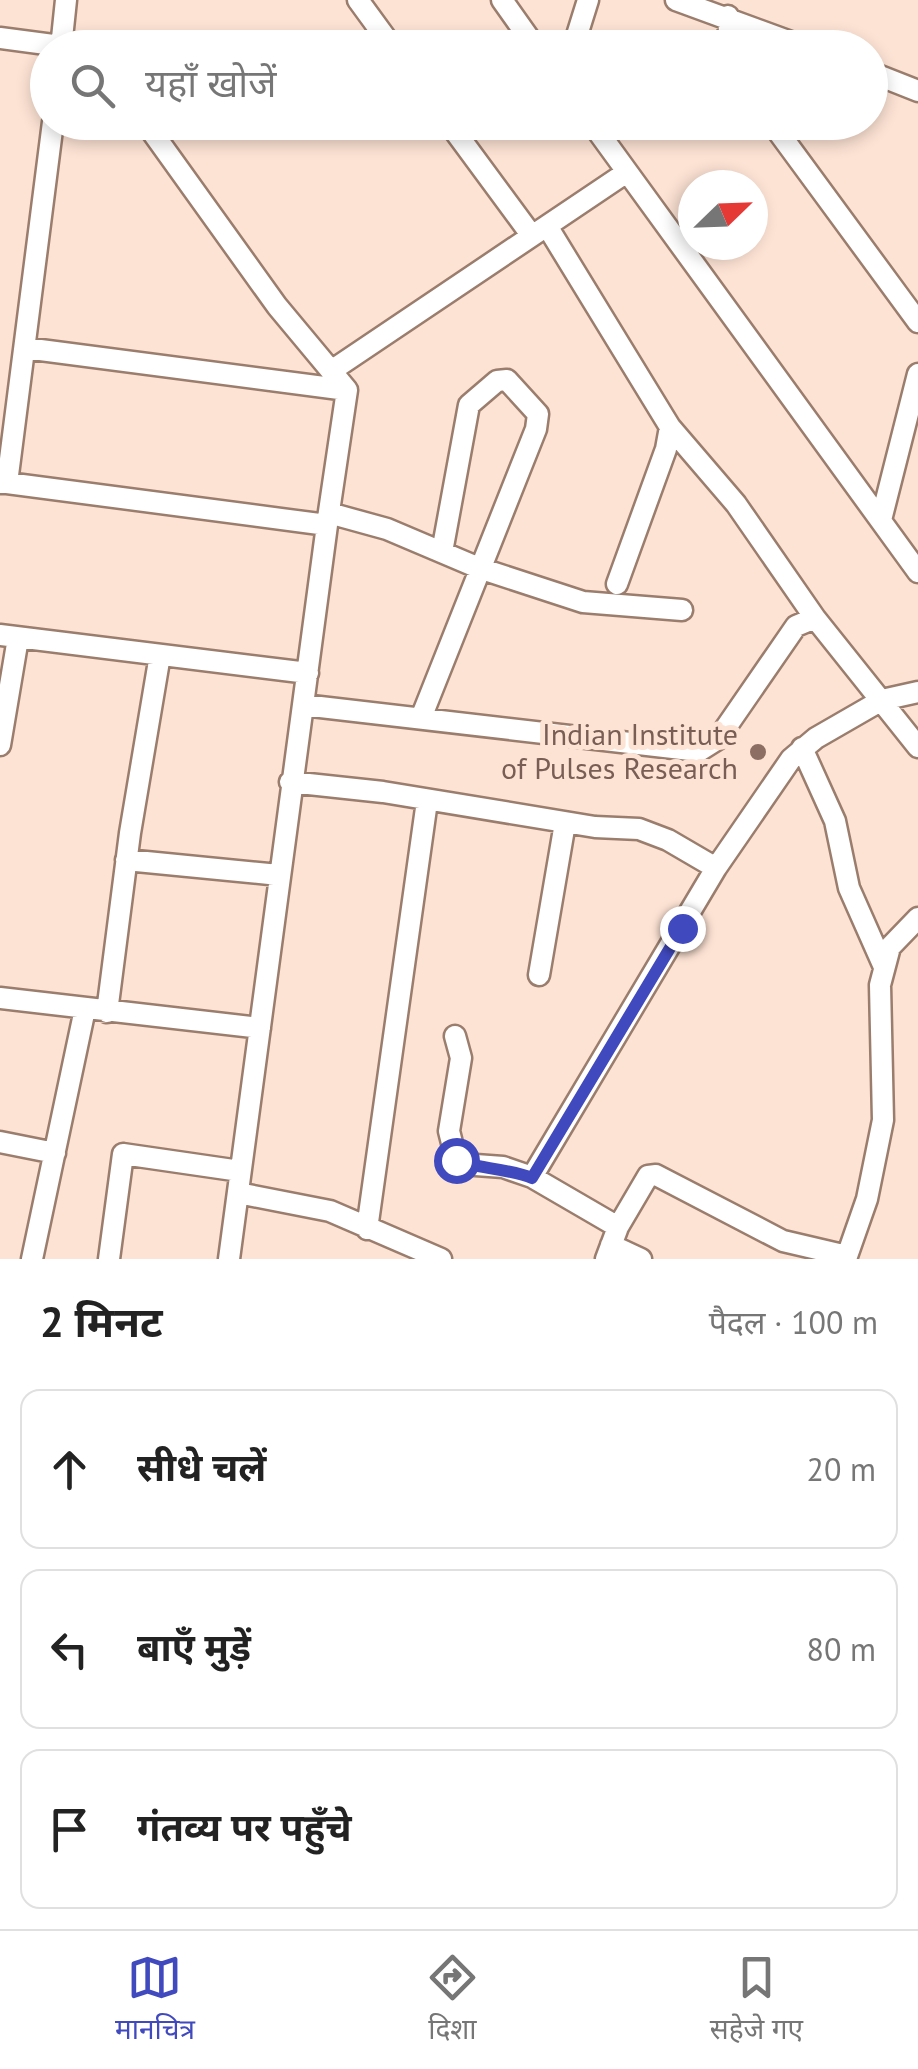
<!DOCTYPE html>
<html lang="hi">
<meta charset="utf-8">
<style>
body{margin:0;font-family:"PT Sans","Noto Sans Devanagari",sans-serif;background:#f6f6f6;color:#222}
.compass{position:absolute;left:678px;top:170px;width:90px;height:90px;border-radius:50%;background:#fff;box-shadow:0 5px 15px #0003;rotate:67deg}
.stop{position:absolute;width:30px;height:30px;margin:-22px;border:8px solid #4049bd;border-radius:50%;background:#fff}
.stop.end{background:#4049bd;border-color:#fff;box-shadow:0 2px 10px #0008}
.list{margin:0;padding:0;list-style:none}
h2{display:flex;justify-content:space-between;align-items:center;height:130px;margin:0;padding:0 40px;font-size:42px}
h2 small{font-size:32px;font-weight:400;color:#767676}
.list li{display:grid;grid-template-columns:65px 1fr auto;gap:30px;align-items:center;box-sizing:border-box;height:160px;margin:0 20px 20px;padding:0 20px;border:2px solid #e0e0e0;border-radius:20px}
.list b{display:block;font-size:38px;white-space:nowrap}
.list em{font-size:32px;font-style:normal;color:#767676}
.icon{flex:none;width:55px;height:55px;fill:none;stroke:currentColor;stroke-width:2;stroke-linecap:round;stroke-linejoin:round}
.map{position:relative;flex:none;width:918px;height:1259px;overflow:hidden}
.search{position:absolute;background:#fff;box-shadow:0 5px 15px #0003;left:30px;right:30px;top:30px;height:110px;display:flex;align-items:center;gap:25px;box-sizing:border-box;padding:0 35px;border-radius:55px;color:#767676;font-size:38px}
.sheet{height:670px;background:#fff}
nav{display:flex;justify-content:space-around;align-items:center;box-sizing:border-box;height:140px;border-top:2px solid #e0e0e0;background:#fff;font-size:28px;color:#767676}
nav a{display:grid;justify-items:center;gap:5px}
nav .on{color:#4049bd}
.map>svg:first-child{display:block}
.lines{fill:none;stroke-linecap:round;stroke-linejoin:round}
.street-casing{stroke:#9a7d6d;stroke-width:25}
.street{stroke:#fff;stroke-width:20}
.route{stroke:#4049bd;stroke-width:12}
.education-dot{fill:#8d6e63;stroke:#fde3d4;stroke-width:4}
.labels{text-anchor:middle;stroke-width:10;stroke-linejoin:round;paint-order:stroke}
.education-label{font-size:30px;fill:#785e54;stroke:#fde3d4;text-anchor:end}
</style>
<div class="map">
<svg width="918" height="1259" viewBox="0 0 918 1259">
<rect width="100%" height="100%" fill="#fde3d4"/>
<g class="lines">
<g class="street-casing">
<path id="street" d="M358,0L393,48
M502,0L536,48
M676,0L807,48
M728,16L730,48
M0,38L76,48
M61,48L66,0
M573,48L588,0
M870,72L918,91
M448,122L532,236
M591,122L918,572
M771,122L918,322
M547,226L670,427L666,449L617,584
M25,348L347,390
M331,371L627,172
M670,427L736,504L815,618
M0,483H7L53,122
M7,483L327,525L347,390L277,306L145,122
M329,513L387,529L479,568L583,602L682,610
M881,520L918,374
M0,635L308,673
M303,705L699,751L718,739L796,626L815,618L918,747
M421,718L536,429L538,414L507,380L497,381L469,405L442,552
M0,745L18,638
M802,748L835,821L849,888L884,967
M290,782L383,792L595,827L639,829L668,840L716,868
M126,860L279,875
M539,975L565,823
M0,998L260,1028
M107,1012L130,833L160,655
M455,1036L461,1058L449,1131L456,1159L462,1164L503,1167L532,1177L618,1227
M0,1142L55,1153
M532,1177L716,868L791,759L816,738L882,700L918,692
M238,1193L330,1211L441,1259
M367,1229L427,801
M611,1245L641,1259
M32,1259L85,1009
M109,1259L123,1154L240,1171
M229,1259L327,525
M606,1259L618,1227L648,1176L656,1175L783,1241L847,1256
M846,1259L867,1199L883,1120L880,985L890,947L918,918"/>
</g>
<use href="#street" class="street"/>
</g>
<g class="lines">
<path class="route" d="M456,1160C468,1167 511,1169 532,1178L682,928"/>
</g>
<circle class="education-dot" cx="758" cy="752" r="10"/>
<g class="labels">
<g class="education-label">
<text x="738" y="745">Indian Institute<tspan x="738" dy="34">of Pulses Research</tspan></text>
</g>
</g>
</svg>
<svg class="compass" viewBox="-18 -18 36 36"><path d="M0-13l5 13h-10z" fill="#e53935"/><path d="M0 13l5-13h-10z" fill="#767676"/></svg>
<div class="stop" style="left:456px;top:1160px"></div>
<div class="stop end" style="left:682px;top:928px"></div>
<div class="search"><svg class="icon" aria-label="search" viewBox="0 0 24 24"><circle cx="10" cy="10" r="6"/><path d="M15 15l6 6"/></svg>यहाँ खोजें</div>
</div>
<section class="sheet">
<h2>2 मिनट<small>पैदल · 100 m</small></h2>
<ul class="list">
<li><svg class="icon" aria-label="ahead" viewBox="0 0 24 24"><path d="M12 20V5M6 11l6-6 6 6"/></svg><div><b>सीधे चलें</b></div><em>20 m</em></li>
<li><svg class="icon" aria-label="left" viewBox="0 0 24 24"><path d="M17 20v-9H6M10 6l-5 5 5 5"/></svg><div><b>बाएँ मुड़ें</b></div><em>80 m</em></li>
<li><svg class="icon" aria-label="arrive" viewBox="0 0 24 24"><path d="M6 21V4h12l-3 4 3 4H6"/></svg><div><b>गंतव्य पर पहुँचे</b></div></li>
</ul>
</section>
<nav>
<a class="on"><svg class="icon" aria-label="map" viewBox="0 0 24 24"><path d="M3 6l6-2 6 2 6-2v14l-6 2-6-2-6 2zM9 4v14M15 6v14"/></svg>मानचित्र</a>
<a><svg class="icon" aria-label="directions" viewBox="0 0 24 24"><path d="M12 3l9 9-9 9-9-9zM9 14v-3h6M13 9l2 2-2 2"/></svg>दिशा</a>
<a><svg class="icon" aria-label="saved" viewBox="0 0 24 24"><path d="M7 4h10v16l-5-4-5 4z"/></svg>सहेजे गए</a>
</nav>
